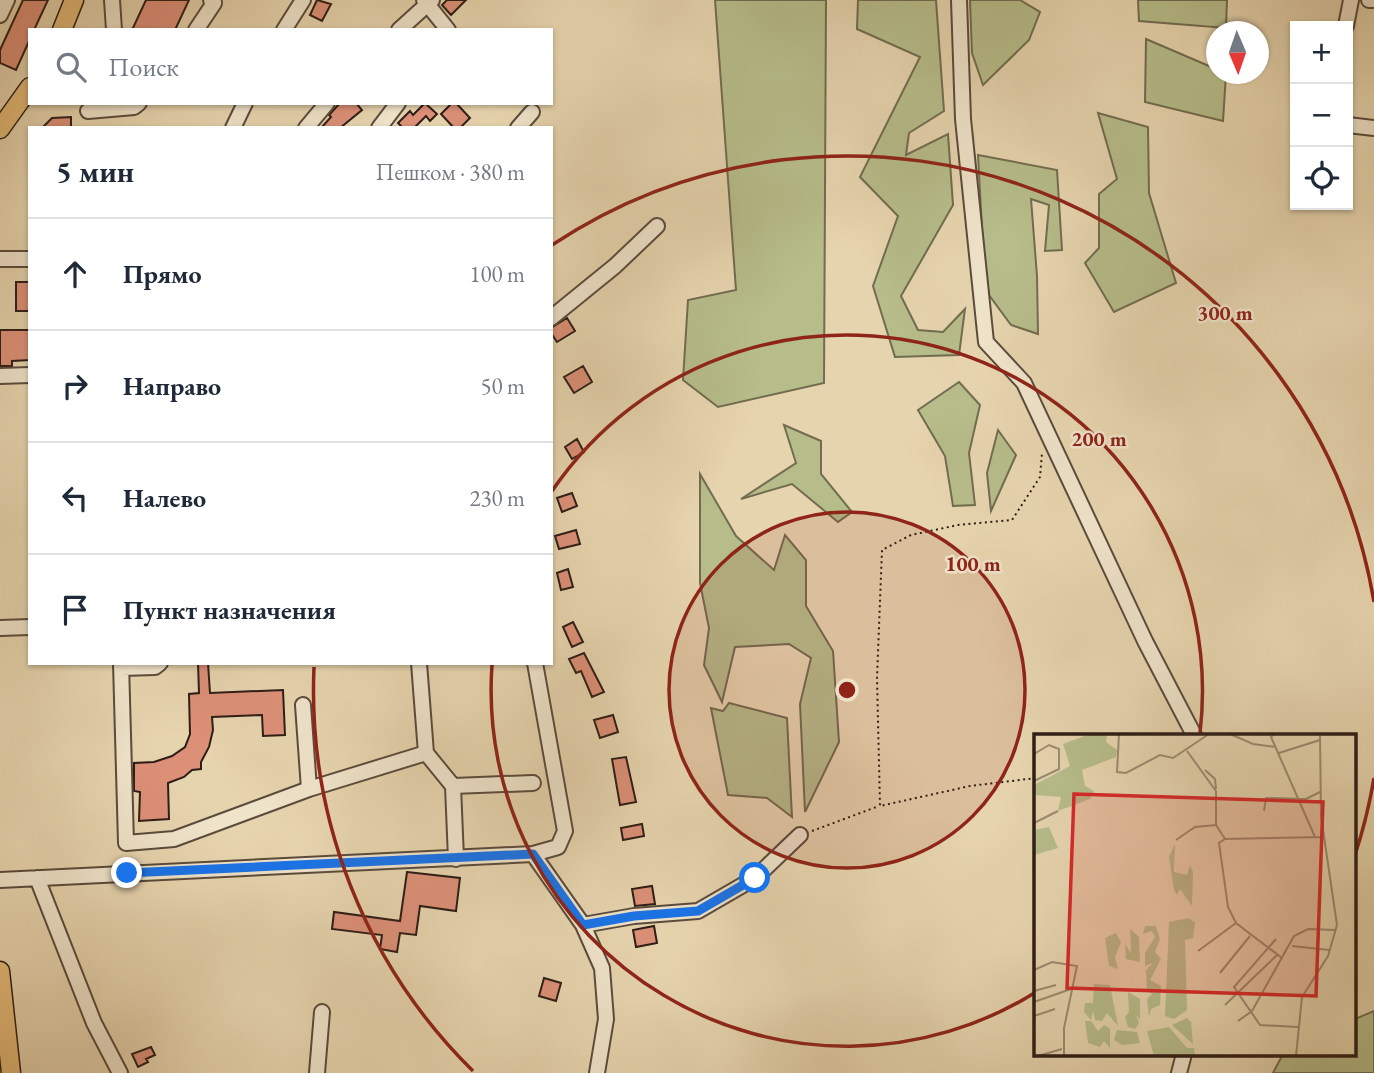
<!DOCTYPE html>
<html lang="ru">
<meta charset="utf-8">
<style>
body{margin:0;font-family:"EB Garamond",serif;background:#f2f2f3;color:#1f2937}
.controls{position:absolute;right:21px;top:21px;display:grid;overflow:hidden;border-radius:0px;box-shadow:0 2px 5px #0004}
.controls button{width:63px;height:63px;display:grid;place-items:center;padding:0;border:0;border-bottom:2px solid #e0e1e3;background:#fff;color:#1f2937;font:35px sans-serif}
.compass{position:absolute;left:1206px;top:21px;width:63px;height:63px;border-radius:50%;background:#fff;box-shadow:0 2px 5px #0004;rotate:178deg}
.stop{position:absolute;width:21px;height:21px;margin:-16px;border:5px solid #1a73e8;border-radius:50%;background:#fff}
.stop.end{background:#1a73e8;border-color:#fff;box-shadow:0 2px 7px #0008}
.list{margin:0;padding:0;list-style:none}
h2{display:flex;justify-content:space-between;align-items:center;height:91px;margin:0;padding:0 28px;font-size:30px}
h2 small{font-size:23px;font-weight:400;color:#747a83}
.list li{display:grid;grid-template-columns:46px 1fr auto;gap:21px;align-items:center;box-sizing:border-box;height:112px;padding:0 28px;border-top:2px solid #e0e1e3}
.list b{display:block;font-size:26px;white-space:nowrap}
.list em{font-size:23px;font-style:normal;color:#747a83}
.icon{flex:none;width:38px;height:38px;fill:none;stroke:currentColor;stroke-width:2;stroke-linecap:round;stroke-linejoin:round}
.map{position:relative;flex:none;width:1374px;height:1073px;overflow:hidden}
.search{position:absolute;background:#fff;box-shadow:0 2px 5px #0004;left:28px;top:28px;width:525px;height:77px;display:flex;align-items:center;gap:18px;box-sizing:border-box;padding:0 24px;border-radius:0px;color:#747a83;font-size:26px}
.panel{position:absolute;background:#fff;box-shadow:0 2px 5px #0004;left:28px;top:126px;width:525px;height:539px;border-radius:0px}
.map>svg:first-child{display:block}
.green{fill:#b6bc8a;stroke:#726c50;stroke-width:2}
.building{fill:#dc9078;stroke:#2d1d16;stroke-width:2}
.lines{fill:none;stroke-linecap:round;stroke-linejoin:round}
.minor-casing{stroke:#5b4b3c;stroke-width:18}
.major-casing{stroke:#2d1d16;stroke-width:21}
.path{stroke:#2d1d16;stroke-width:2;stroke-dasharray:2 3.5;stroke-linecap:butt}
.minor{stroke:#efe3ca;stroke-width:14}
.major{stroke:#e3ba77;stroke-width:18}
.route{stroke:#1a73e8;stroke-width:9}
.ring{fill:none;stroke:#8f2418;stroke-width:3.5}
.inset-road{fill:none;stroke:#9c8b71;stroke-width:2}
.view{fill:#d62828;fill-opacity:0.15;stroke:#d62828;stroke-width:3.5}
.inset-edge{fill:none;stroke:#2d1d16;stroke-width:3.5}
.centre{fill:#8f2418;stroke:#efe3ca;stroke-width:3.5}
.ring-label{font-size:21px;text-anchor:middle;font-weight:bold;fill:#8f2418;stroke:#efe3ca;stroke-width:5;stroke-linejoin:round;paint-order:stroke}
</style>
<div class="map">
<svg width="1374" height="1073" viewBox="0 0 1374 1073">
<rect width="100%" height="100%" fill="#e6d4ae"/>
<filter id="stains"><feTurbulence type="fractalNoise" baseFrequency=".00286" numOctaves="4"/><feColorMatrix values="0 0 0 0 .2 0 0 0 0 .09 0 0 0 0 .02 0 0 0 .5 -.17"/></filter>
<radialGradient id="worn" r=".72"><stop offset=".6" stop-color="#630" stop-opacity="0"/><stop offset="1" stop-color="#630" stop-opacity=".3"/></radialGradient>
<path class="green" d="M715,0H826L824,383L718,407L683,380L688,300L736,290Z
M858,0H936L944,111L909,133L906,155L948,134L953,205L901,296L918,330L943,332L965,309L959,355L895,357L873,286L898,216L860,177L920,57L857,29Z
M970,0H1020L1040,12L1029,40L983,85L972,53Z
M1138,0H1227L1226,28L1139,21Z
M1146,39L1216,69V74H1226L1223,121L1145,102Z
M1098,113L1148,127L1149,193L1176,283L1114,312L1085,263L1099,248V194L1117,179Z
M978,155L1057,170L1062,250L1045,251L1049,205L1031,199L1037,276L1038,334L1011,325L989,295L983,247Z
M959,382L980,405L969,453L975,505L953,506L945,456L918,410Z
M784,425L821,441V474L852,512L838,522L792,484L741,499L796,463Z
M998,430L1016,455L991,511L987,473Z
M700,474L736,536L774,570L785,535L806,560V606L833,651L839,742L805,812L800,704L811,658L789,644L735,647L722,702L704,665L709,628L700,583Z
M729,703L787,718L792,817L767,798L728,795L711,708L723,711Z
M1374,1011V1073H1273L1283,1054H1355V1019Z"/>
<path class="building" d="M23,0H48L34,30H30V39L16,70L0,63V50Z
M146,0H189L175,30H132Z
M317,0L331,4L322,21L310,15Z
M447,0H466L451,15L442,5Z
M340,103H356L362,110L340,128H321L331,117L329,115Z
M425,103L437,114L430,121L426,116L414,128H403L398,123L410,111L413,115Z
M452,103H456L470,118L460,128H454L441,114Z
M71,117V128H42L52,118Z
M16,282H30V311H16Z
M567,318L575,331L557,342L551,333V328Z
M0,330H30V360L12,361V366H0Z
M583,366L592,382L574,393L564,377Z
M577,439L584,452L572,459L565,447Z
M572,493L577,506L562,512L557,498Z
M576,530L580,544L559,549L555,536Z
M568,569L573,587L561,590L557,573Z
M573,622L583,642L572,647L563,627Z
M584,653L604,692L592,697L581,671L576,673L569,659Z
M198,663H208L210,693L283,690L285,735L263,736L262,715L212,717L213,730L209,747L201,762V769L192,770L184,777L168,783L169,819L139,821L140,792L134,791V763L154,762L172,756L185,747L190,734L189,694L199,693Z
M613,715L618,732L600,738L594,720Z
M626,757L636,802L620,805L612,759Z
M642,824L644,836L623,840L621,828Z
M407,872L460,878L456,911L420,906L416,935L400,933L397,952L380,949L382,935L332,929L334,912L400,921Z
M652,886L655,904L635,906L632,889Z
M654,926L657,943L636,947L633,930Z
M544,978L561,983L556,1001L539,996Z
M151,1047L155,1055L146,1059L148,1062L138,1067L132,1054Z"/>
<g class="lines">
<g class="minor-casing">
<path id="minor" d="M112,0L114,30
M424,0L448,30
M959,0L963,119L986,342L1024,383L1145,641L1194,735
M1369,0H1372
M0,15L7,0
M1346,26L1351,0
M196,30L214,3L211,0
M284,30L303,0
M399,30L432,0
M88,111L134,107L139,103
M1348,125L1374,128
M233,128L245,103
M306,128L327,103
M379,128L398,103
M518,128L532,112
M0,259H30
M551,318L615,266L657,226
M0,376L30,375
M0,628L30,627
M121,663L126,843L174,839L309,789L426,753
M419,663L426,753L453,786L456,859
M535,663L565,831L558,847L533,854L583,925L634,916L698,911L755,878L800,835
M121,668L155,667L160,663
M303,705L309,789
M453,786L533,783
M37,878L94,1023L120,1073
M0,880L533,854
M583,925L602,968L606,1019L597,1073
M317,1073L322,1012
M1179,1073L1184,1054"/>
</g>
<g class="major-casing">
<path id="major" d="M62,30L74,0
M0,129L30,87
M0,971L11,1073"/>
</g>
<path class="path" d="M1036,778L970,786L880,806L877,678L882,550L911,535L958,525L1012,520L1040,477L1042,453
M812,831L879,806"/>
<use href="#minor" class="minor"/>
<use href="#major" class="major"/>
</g>
<g class="lines">
<path class="route" d="M127,873L533,854L583,925L634,916L698,911L755,878"/>
</g>
<circle cx="847" cy="690" r="178" fill="#8f2418" fill-opacity=".12"/>
<g class="ring">
<circle cx="847" cy="690" r="178"/>
<path d="M1036 992A356 356 0 0 1 492 665M552 491A356 356 0 0 1 1200 733"/>
<path d="M1374 778A534 534 0 0 1 1355 855M473 1071A534 534 0 0 1 314 667M552 245A534 534 0 0 1 1374 602"/>
</g>
<g transform="translate(1034 734)">
<rect width="322" height="322" fill="#e6d4ae"/>
<path d="M56,0H73L72,8L83,16L82,23L48,36L51,52L60,57L56,65L24,77L27,63L0,61V51L36,32L29,10ZM15,93L24,114L0,121V96ZM141,110L140,138L153,141L156,131L159,138L158,172L146,155L143,161L140,156L135,123ZM155,184L161,189L159,204L151,206L153,276L140,285L131,282L135,188ZM111,192H122L126,205L121,218L127,225L116,246L127,252L126,271L117,275L115,283L113,265L118,260L113,257L112,236L119,229L111,232V219L121,203L118,197L109,200ZM96,195L105,203L106,228L92,225L91,210L97,219ZM82,199L87,208L81,223L84,235L75,232L71,204ZM60,250L76,251L84,292L73,279L68,287L61,286L59,277L57,286L50,278L51,269H59ZM94,258L106,265V285L102,281L105,289L101,295L94,293L91,283L95,278ZM153,284L157,288L159,310L138,291ZM51,287H57L64,297L70,291L76,295V314L70,307L66,313L54,309ZM135,293L153,314H160L161,322H120L113,297ZM83,296L103,298L106,309L88,311L80,306Z" fill="#b6bc8a"/>
<path class="inset-road" d="M85,0L83,38L92,39L126,21L139,24L175,0M196,0L219,10L242,13M240,0L237,3L281,103M153,17L182,57V91M245,19L286,6M0,20L15,11L25,15V35L0,47M171,36L181,45L182,55M230,77L232,64L272,65L286,58M0,89L24,77M191,105L290,103M142,106L161,93L182,91L191,105L185,109L194,173L202,189L248,224M242,205L200,253L226,291L264,293M258,212L295,216M164,217L202,189M0,236L18,228L43,232L30,294V322M186,239L216,202M0,257L22,251M0,268L37,255M191,271L243,221M0,282L21,275M204,287L218,277L260,202L274,195L301,196M4,322L28,315M262,322L268,263L294,222L303,191L287,82L286,0"/>
<path class="view" d="M40,60L289,68L282,262L33,254Z"/>
<rect width="322" height="322" class="inset-edge"/>
</g>
<circle cx="847" cy="690" r="10" class="centre"/>
<g class="ring-label">
<text x="1225" y="320">300 m</text>
<text x="1099" y="446">200 m</text>
<text x="973" y="571">100 m</text>
</g>
<rect width="100%" height="100%" filter="url(#stains)"/>
<rect width="100%" height="100%" fill="url(#worn)"/>
</svg>
<div class="controls">
<button>+</button>
<button>−</button>
<button><svg class="icon" aria-label="locate" viewBox="0 0 24 24"><circle cx="12" cy="12" r="6"/><path d="M12 2v4M12 18v4M2 12h4M18 12h4"/></svg></button>
</div>
<svg class="compass" viewBox="-18 -18 36 36"><path d="M0-13l5 13h-10z" fill="#e53935"/><path d="M0 13l5-13h-10z" fill="#747a83"/></svg>
<div class="stop" style="left:755px;top:878px"></div>
<div class="stop end" style="left:127px;top:873px"></div>
<div class="search"><svg class="icon" aria-label="search" viewBox="0 0 24 24"><circle cx="10" cy="10" r="6"/><path d="M15 15l6 6"/></svg>Поиск</div>
<section class="panel">
<h2>5 мин<small>Пешком · 380 m</small></h2>
<ul class="list">
<li><svg class="icon" aria-label="ahead" viewBox="0 0 24 24"><path d="M12 20V5M6 11l6-6 6 6"/></svg><div><b>Прямо</b></div><em>100 m</em></li>
<li><svg class="icon" aria-label="right" viewBox="0 0 24 24"><path d="M7 20v-9h11M14 6l5 5-5 5"/></svg><div><b>Направо</b></div><em>50 m</em></li>
<li><svg class="icon" aria-label="left" viewBox="0 0 24 24"><path d="M17 20v-9H6M10 6l-5 5 5 5"/></svg><div><b>Налево</b></div><em>230 m</em></li>
<li><svg class="icon" aria-label="arrive" viewBox="0 0 24 24"><path d="M6 21V4h12l-3 4 3 4H6"/></svg><div><b>Пункт назначения</b></div></li>
</ul>
</section>
</div>
